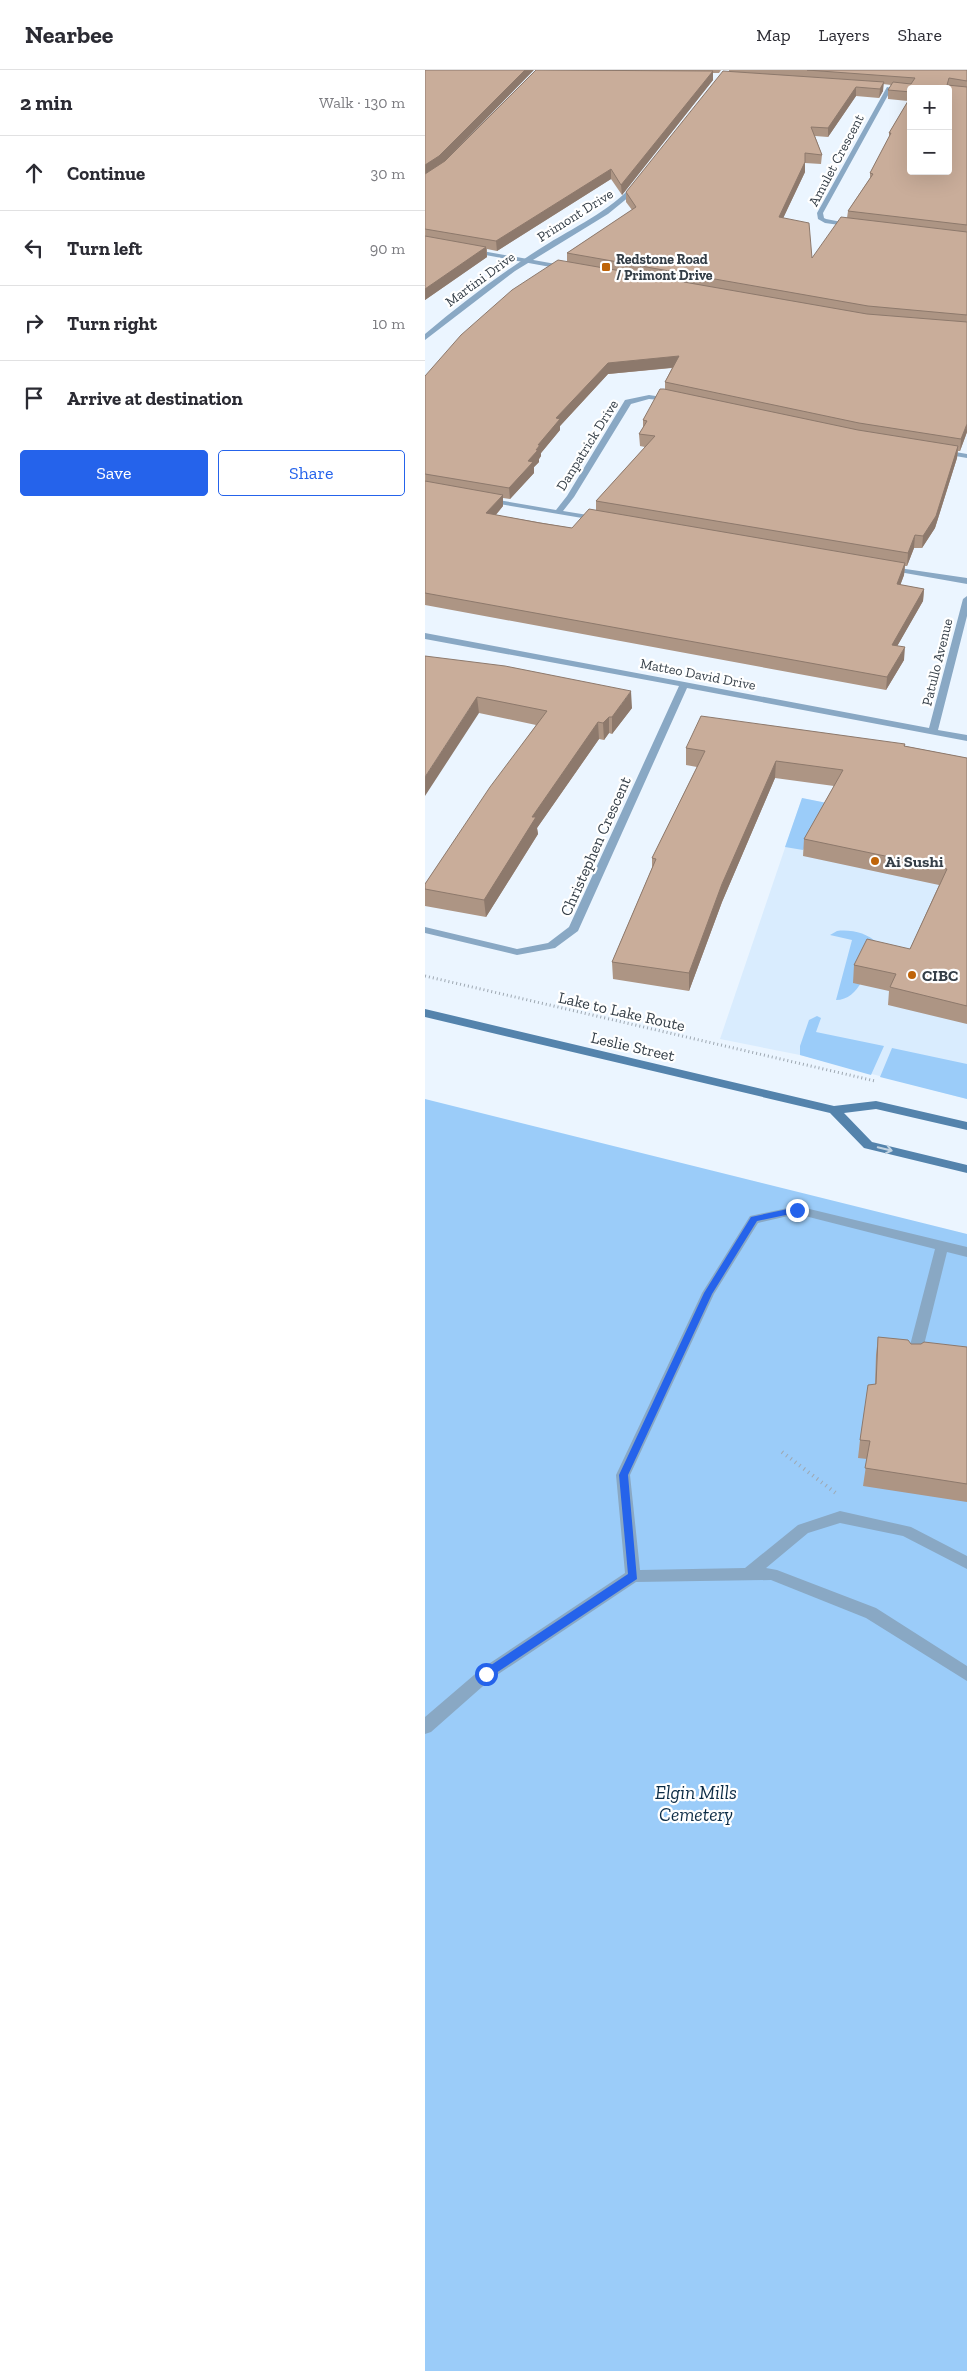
<!DOCTYPE html>
<meta charset="utf-8">
<style>
body{margin:0;font-family:"Zilla Slab",serif;background:#f2f2f3;color:#2b2b33}
.controls{position:absolute;right:15px;top:15px;display:grid;overflow:hidden;border-radius:5px;box-shadow:0 5px 20px #0002}
.controls button{width:45px;height:45px;display:grid;place-items:center;padding:0;border:0;border-bottom:1px solid #e1e1e2;background:#fff;color:#2b2b33;font:25px sans-serif}
.stop{position:absolute;width:15px;height:15px;margin:-11px;border:4px solid #2563eb;border-radius:50%;background:#fff}
.stop.end{background:#2563eb;border-color:#fff;box-shadow:0 1px 5px #0008}
.list{margin:0;padding:0;list-style:none}
h2{display:flex;justify-content:space-between;align-items:center;height:65px;margin:0;padding:0 20px;font-size:21px}
h2 small{font-size:16px;font-weight:400;color:#7c7c81}
.list li{display:grid;grid-template-columns:32px 1fr auto;gap:15px;align-items:center;box-sizing:border-box;height:75px;padding:0 20px;border-top:1px solid #e1e1e2}
.list b{display:block;font-size:19px;white-space:nowrap}
.list em{font-size:16px;font-style:normal;color:#7c7c81}
.actions{display:flex;gap:10px;padding:15px 20px}
.actions a{flex:1;padding:11px 0;border:1px solid #2563eb;border-radius:5px;text-align:center;font-size:18px;color:#2563eb}
.actions .main{background:#2563eb;color:#fff}
.icon{flex:none;width:28px;height:28px;fill:none;stroke:currentColor;stroke-width:2;stroke-linecap:round;stroke-linejoin:round}
.map{position:relative;flex:none;width:542px;height:2301px;overflow:hidden}
header{display:flex;align-items:center;gap:30px;box-sizing:border-box;height:70px;padding:0 25px;background:#fff;border-bottom:1px solid #e1e1e2}
header strong{font-size:24px}
nav{display:flex;gap:28px;margin-inline-start:auto;font-size:18px}
main{display:flex}
aside{flex:1;background:#fff}
.map>svg:first-child{display:block}
.built{fill:#d9ecfe}
.green{fill:#9bccf9}
.lines{fill:none;stroke-linecap:round;stroke-linejoin:round}
.path-far1{stroke:#9ea8b2;stroke-width:3;stroke-dasharray:1 3;stroke-linecap:butt}
.path{stroke:#9ea8b2;stroke-width:4;stroke-dasharray:1 4.5;stroke-linecap:butt}
.service{fill:#89a8c4;fill-rule:evenodd}
.minor{fill:#89a8c4;fill-rule:evenodd}
.tertiary{fill:#89a8c4;fill-rule:evenodd}
.secondary{fill:#5483ac;fill-rule:evenodd}
.wall{fill:#ad9584;fill-rule:evenodd}
.shaded-wall{fill:#8d796c}
.building{fill:#c9ad9a;stroke:#8d796c}
.oneway{stroke:#c3d4e2}
.route{fill:#2563eb}
.poi-dot{fill:#bf6409;stroke:#fff;stroke-width:2}
.labels{text-anchor:middle;stroke-width:4.5;stroke-linejoin:round;paint-order:stroke}
.far-street-label{font-size:14px;fill:#343e47;stroke:#fff}
.far-poi-label{font-size:14px;font-weight:bold;fill:#343e47;stroke:#fff;text-anchor:start}
.street-label{font-size:16px;fill:#343e47;stroke:#fff}
.poi-label{font-size:16px;font-weight:bold;fill:#343e47;stroke:#fff;text-anchor:start}
.near-park-label{font-size:19px;font-style:italic;fill:#0b2b45;stroke:#fff}
</style>
<header>
<strong>Nearbee</strong>
<nav><a>Map</a><a>Layers</a><a>Share</a></nav>
</header>
<main>
<aside>
<h2>2 min<small>Walk · 130 m</small></h2>
<ul class="list">
<li><svg class="icon" aria-label="ahead" viewBox="0 0 24 24"><path d="M12 20V5M6 11l6-6 6 6"/></svg><div><b>Continue</b></div><em>30 m</em></li>
<li><svg class="icon" aria-label="left" viewBox="0 0 24 24"><path d="M17 20v-9H6M10 6l-5 5 5 5"/></svg><div><b>Turn left</b></div><em>90 m</em></li>
<li><svg class="icon" aria-label="right" viewBox="0 0 24 24"><path d="M7 20v-9h11M14 6l5 5-5 5"/></svg><div><b>Turn right</b></div><em>10 m</em></li>
<li><svg class="icon" aria-label="arrive" viewBox="0 0 24 24"><path d="M6 21V4h12l-3 4 3 4H6"/></svg><div><b>Arrive at destination</b></div></li>
</ul>
<div class="actions"><a class="main">Save</a><a>Share</a></div>
</aside>
<div class="map">
<svg width="542" height="2301" viewBox="0 0 542 2301">
<rect width="100%" height="100%" fill="#ebf5ff"/>
<path class="built" d="M377,728L542,761V1029L375,985L295,969Z"/>
<path class="green" d="M377,728L542,761L400,742L378,780L360,777Z
M412,861C425,859 443,863 452,873L451,880C442,898 435,930 411,930L427,870L405,865Z
M392,946L396,948L391,962L459,976L446,1005L375,985V976L384,950Z
M467,978L542,994V1029L455,1007Z
M0,1029L542,1164V2301H0Z"/>
<g class="lines">
<path class="path-far1" d="M0,906L450,1011"/>
<path class="path" d="M357,1382L412,1424"/>
<path class="service" d="M372,1136L542,1177V1187L522,1182L496,1287L494,1291H484L482,1287L510,1179L372,1144L333,1153L289,1224L205,1405L215,1500L320,1498L373,1455L415,1441L486,1457L542,1486V1499L478,1466L415,1453L383,1463L341,1498L352,1500L451,1538L542,1596V1611L441,1548L346,1510L211,1512L66,1609L6,1662L0,1664V1647L56,1599L200,1503L191,1405L277,1223L325,1146Z"/>
<path class="minor" d="M462,17L467,18L398,143L399,148L401,149L432,155L429,157L400,153L393,149L392,143Z
M210,113L215,114L205,126L183,144L90,201L0,270V264C37,233 75,204 116,178C149,157 184,142 210,113Z
M224,325L250,329L246,331L224,329L206,334L149,427L138,441L175,447V451L62,432L58,430L62,428L131,440L142,426L200,330Z
M513,379L542,384V388L513,383Z
M460,496L542,508V514L463,500L459,498Z
M542,526V546L513,660L542,665V671L262,618L153,861L130,878L92,885L0,863V857L92,879L123,873L144,857L254,616L0,569V563L504,658L538,529Z"/>
<path class="tertiary" d="M46,179L142,196L145,198L142,200L44,182Z"/>
<path class="secondary" d="M0,939L409,1036L451,1031L542,1052V1060L451,1039L419,1043L447,1072L542,1095V1103L439,1078L405,1043L0,947Z"/>
</g>
<path class="wall" d="M0,0L18,92L111,0H296L294,3H288V10L197,125L186,109L72,181L62,179V187L0,230Z
M304,0H542V362L535,381H533L532,388L510,458L497,478H489L482,496H480L479,505L475,515L499,519L498,531L472,576L479,590L461,620L0,535V306L142,191V183L207,140L201,132V122L304,1ZM458,14L466,15L463,20V29L483,31L464,63V67L445,103V108L423,141L422,148L387,188L358,148L380,102V93L396,94L397,85L390,66L403,67L431,26L454,28L458,21ZM486,19H523L486,101ZM247,298L240,312V319L218,350V358L214,364L215,376L220,377L171,431V440L147,458L71,445L78,436V428L85,429L109,403V397L114,392V389L116,386V383L135,360V356L183,304Z
M0,586L207,638L187,664L184,663L179,670L174,669L112,758L113,764L61,847L0,836V814L111,655L54,643Z
M480,674V676L542,688V954L463,935L464,921L428,913L429,895L485,879L514,815L378,786L379,769L409,716L350,708L297,832L264,921L188,909L187,892L227,798V788L272,697L261,695V678Z
M453,1267L486,1274L542,1277V1432L438,1416L442,1389L433,1388L435,1370L450,1314L451,1285Z"/>
<path class="shaded-wall" d="M100,0H109L15,96L0,106V95Z
M288,1V10L197,125L196,115Z
M459,12L458,21L454,28L455,19Z
M431,17V26L403,67V58Z
M380,92V102L354,157V147Z
M186,99V109L72,181L71,171Z
M61,177L62,187L0,230V219Z
M254,286V297L183,304L135,356V360L116,383V386L114,389V392L109,397V403L85,429L84,418L103,391L113,375L131,348L183,293Z
M542,354V362L535,381L536,369Z
M533,376L532,388L510,458L497,478L498,466Z
M78,425V436L62,455L61,443Z
M490,465L489,478L482,496L483,483Z
M480,493L479,505L471,527L472,514Z
M499,519L498,531L466,587L467,575Z
M480,577L479,590L461,620L462,607Z
M206,621L207,638L187,664V647Z
M52,627L54,643L0,726V707Z
M184,647V663L179,670L178,653Z
M173,652L174,669L112,758L113,764L61,847L59,830L107,747Z
M351,691L350,708L297,832L264,921V903L297,814Z"/>
<path class="building" d="M0,0H100L14,86L0,95Z
M111,0L288,1L196,115L186,99L71,171L0,159V104L20,91Z
M382,0H542V11L524,8L522,15L542,17V155L423,141L448,104L445,103L466,63H464L486,26V101H523V19H486V22L463,20L468,12L486,14L490,8Z
M298,1L459,12L455,19L431,17L403,58L386,57L397,85L380,83V92L354,147L384,153L387,188L416,147L542,162V245L443,236L142,183L211,137L201,122Z
M0,166L61,177L0,219Z
M133,190L442,244L542,252V354L536,369L434,353L240,312L254,286L183,293L131,348L135,349L113,375H115L111,380H113L103,391L108,392L84,418L0,404V306L36,265L87,220Z
M235,319H239L433,360L533,376L511,446L498,466L490,465L483,483L171,431L230,366L214,364L222,351L218,350Z
M0,411L78,425L61,443L115,453L147,458L164,439L480,493L472,514L499,519L467,575L480,577L462,607L0,523Z
M0,586L80,596L206,621L187,647H184L178,653L173,652L107,747H111L59,830L0,819V814L65,717L122,641L52,627L0,707Z
M276,646L480,674L479,676L542,688V936L465,917L471,904L429,895L442,869L485,879L522,799L379,769L418,700L351,691L297,814L264,903L187,892L231,789L227,788L280,681L261,678Z
M453,1267L483,1270L486,1274H496L499,1272L542,1277V1414L440,1398L445,1371L435,1370L443,1315L451,1314Z"/>
<defs><path id="oneway-shaft" d="M-6 0H5M1.5-3L5.5 0L1.5 3" fill="none" stroke-width="1.6" stroke-linecap="round" stroke-linejoin="round" transform="scale(1.25)"/></defs>
<use class="oneway" href="#oneway-shaft" transform="translate(460 1079) rotate(14)"/>
<path class="route" d="M372,1137L376,1140L375,1142L332,1151L287,1224L203,1405L212,1509L65,1607H57V1601L203,1504L194,1405L279,1223L326,1147Z"/>
<g class="poi-dot">
<rect x="176" y="192" width="10" height="10" rx="2.5"/>
<circle cx="450" cy="791" r="5"/>
<circle cx="487" cy="905" r="5"/>
</g>
<g class="labels">
<g class="far-street-label">
<text transform="translate(411 90) rotate(-62)" y="5">Amulet Crescent</text>
<text transform="translate(150 145) rotate(-32)" y="5">Primont Drive</text>
<text transform="translate(55 209) rotate(-36)" y="5">Martini Drive</text>
<text transform="translate(162 375) rotate(-58)" y="5">Danpatrick Drive</text>
<text transform="translate(512 592) rotate(-76)" y="5">Patullo Avenue</text>
<text transform="translate(273 604) rotate(11)" y="5">Matteo David Drive</text>
</g>
<g class="far-poi-label">
<text x="191" y="194">Redstone Road<tspan x="191" dy="16">/ Primont Drive</tspan></text>
</g>
<g class="street-label">
<text transform="translate(170 776) rotate(-66)" y="6">Christephen Crescent</text>
<text transform="translate(197 941) rotate(13)" y="6">Lake to Lake Route</text>
<text transform="translate(208 976) rotate(13)" y="6">Leslie Street</text>
</g>
<g class="poi-label">
<text x="460" y="797">Ai Sushi</text>
<text x="497" y="911">CIBC</text>
</g>
<g class="near-park-label">
<text x="271" y="1729">Elgin Mills<tspan x="271" dy="22">Cemetery</tspan></text>
</g>
</g>
</svg>
<div class="controls">
<button>+</button>
<button>−</button>
</div>
<div class="stop" style="left:61px;top:1604px"></div>
<div class="stop end" style="left:372px;top:1140px"></div>
</div>
</main>
